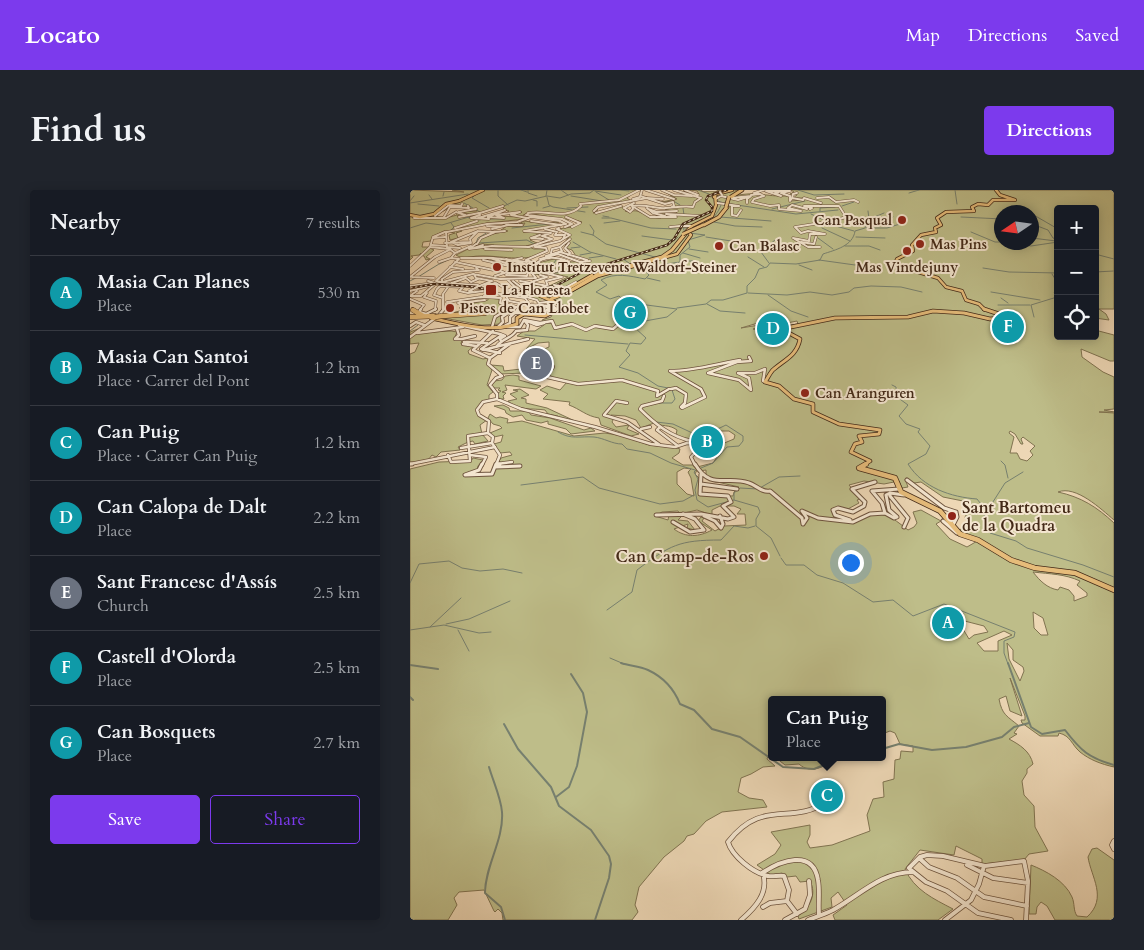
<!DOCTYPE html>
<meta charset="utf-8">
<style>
body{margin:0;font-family:Cardo,serif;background:#20242c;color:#f1f3f6}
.controls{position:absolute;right:15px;top:15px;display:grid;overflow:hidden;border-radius:5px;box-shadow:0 2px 12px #0003}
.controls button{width:45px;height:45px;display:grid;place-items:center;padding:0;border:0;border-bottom:1px solid #363941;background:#171b24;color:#f1f3f6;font:25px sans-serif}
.compass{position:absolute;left:584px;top:15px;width:45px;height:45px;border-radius:50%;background:#171b24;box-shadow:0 2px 12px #0003;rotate:257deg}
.you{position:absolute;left:440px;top:372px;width:18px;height:18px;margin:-12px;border:4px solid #fff;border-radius:50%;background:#1a73e8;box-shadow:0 0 0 8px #1a73e833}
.badge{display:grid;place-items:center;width:32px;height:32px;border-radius:50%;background:#7c3aed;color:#fff;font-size:16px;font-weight:700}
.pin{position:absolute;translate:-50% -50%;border:2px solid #fff;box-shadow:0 1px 5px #0006}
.popup{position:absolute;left:358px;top:506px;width:118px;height:65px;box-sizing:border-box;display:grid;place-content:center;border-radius:5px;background:#171b24;filter:drop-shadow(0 1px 4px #0005);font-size:16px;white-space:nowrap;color:#9ea1a6}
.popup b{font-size:19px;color:#f1f3f6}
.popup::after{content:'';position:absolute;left:50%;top:100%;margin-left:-10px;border:10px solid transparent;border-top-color:#171b24}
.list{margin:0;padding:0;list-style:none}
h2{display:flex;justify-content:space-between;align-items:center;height:65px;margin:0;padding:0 20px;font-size:21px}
h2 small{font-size:16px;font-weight:400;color:#9ea1a6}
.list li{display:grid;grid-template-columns:32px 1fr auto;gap:15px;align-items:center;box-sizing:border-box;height:75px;padding:0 20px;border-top:1px solid #363941}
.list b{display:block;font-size:19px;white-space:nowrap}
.list p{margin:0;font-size:16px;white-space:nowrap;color:#9ea1a6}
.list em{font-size:16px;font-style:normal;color:#9ea1a6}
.actions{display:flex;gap:10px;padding:15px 20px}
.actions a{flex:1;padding:11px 0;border:1px solid #7c3aed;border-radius:5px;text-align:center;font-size:18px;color:#7c3aed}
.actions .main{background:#7c3aed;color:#fff}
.icon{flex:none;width:28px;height:28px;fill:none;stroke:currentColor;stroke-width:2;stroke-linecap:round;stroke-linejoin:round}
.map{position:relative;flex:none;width:704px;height:730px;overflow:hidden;border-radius:5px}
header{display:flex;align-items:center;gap:30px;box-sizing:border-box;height:70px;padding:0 25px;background:#7c3aed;color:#fff}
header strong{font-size:24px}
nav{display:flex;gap:28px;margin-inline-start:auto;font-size:18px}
.intro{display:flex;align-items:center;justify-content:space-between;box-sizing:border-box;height:120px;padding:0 30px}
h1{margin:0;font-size:35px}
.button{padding:12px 22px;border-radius:5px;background:#7c3aed;color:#fff;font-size:18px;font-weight:700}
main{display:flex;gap:30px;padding:0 30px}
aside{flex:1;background:#171b24;border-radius:5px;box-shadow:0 2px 12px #0003}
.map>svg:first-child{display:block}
.green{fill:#bebd89;stroke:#807350;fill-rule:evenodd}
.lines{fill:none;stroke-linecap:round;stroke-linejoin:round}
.stream-far1{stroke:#77806f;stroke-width:1}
.stream{stroke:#77806f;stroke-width:2}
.highway-tunnel-far1{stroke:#cbb495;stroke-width:3;stroke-dasharray:3 2;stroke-linecap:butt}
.highway-tunnel{stroke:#cbb495;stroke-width:4.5;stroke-dasharray:4.5 2.5;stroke-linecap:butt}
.minor-far3-casing{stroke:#6e543e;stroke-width:3}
.minor-far2-casing{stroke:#6e543e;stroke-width:4}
.minor-far1-casing{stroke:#6e543e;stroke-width:5}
.minor-casing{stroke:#6e543e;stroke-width:5.5}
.major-far2-casing{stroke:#432917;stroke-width:4}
.major-far1-casing{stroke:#432917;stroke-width:4.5}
.major-casing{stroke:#432917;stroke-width:6}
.highway-far1-casing{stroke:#432917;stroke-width:4.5}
.highway-casing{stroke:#432917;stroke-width:5.5}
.minor-far3{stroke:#f3e5cf;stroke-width:2}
.minor-far2{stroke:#f3e5cf;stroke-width:2.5}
.minor-far1{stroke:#f3e5cf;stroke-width:3}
.minor{stroke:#f3e5cf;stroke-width:4}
.major-far2{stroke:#e6bc7a;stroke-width:2.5}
.major-far1{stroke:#e6bc7a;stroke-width:3}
.major{stroke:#e6bc7a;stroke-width:4.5}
.highway-far1{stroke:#e6bc7a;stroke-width:3}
.highway{stroke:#e6bc7a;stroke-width:4.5}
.rail-casing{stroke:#432917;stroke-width:2.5}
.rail{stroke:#f3e5cf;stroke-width:1;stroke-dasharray:2.5;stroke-linecap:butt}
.minor-bridge-casing{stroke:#6e543e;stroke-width:3;stroke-linecap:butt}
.highway-bridge-far1-casing{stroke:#432917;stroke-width:4.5;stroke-linecap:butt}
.highway-bridge-casing{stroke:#432917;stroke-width:5.5;stroke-linecap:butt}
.minor-bridge{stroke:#f3e5cf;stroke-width:2}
.highway-bridge-far1{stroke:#e6bc7a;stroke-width:3}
.highway-bridge{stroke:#e6bc7a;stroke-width:4.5}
.poi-dot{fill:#8f2418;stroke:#f3e5cf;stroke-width:2}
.labels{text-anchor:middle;stroke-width:4;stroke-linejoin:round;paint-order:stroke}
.far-poi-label{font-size:14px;font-weight:bold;fill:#432917;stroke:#f3e5cf;text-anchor:start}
.poi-label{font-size:16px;font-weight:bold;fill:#432917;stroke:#f3e5cf;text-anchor:start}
</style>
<header>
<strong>Locato</strong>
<nav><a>Map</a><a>Directions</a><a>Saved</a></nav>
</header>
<div class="intro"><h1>Find us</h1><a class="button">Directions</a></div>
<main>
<aside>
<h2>Nearby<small>7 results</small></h2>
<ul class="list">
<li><span class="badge" style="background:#0f9aa8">A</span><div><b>Masia Can Planes</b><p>Place</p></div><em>530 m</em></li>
<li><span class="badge" style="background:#0f9aa8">B</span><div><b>Masia Can Santoi</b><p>Place · Carrer del Pont</p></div><em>1.2 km</em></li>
<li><span class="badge" style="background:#0f9aa8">C</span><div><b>Can Puig</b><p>Place · Carrer Can Puig</p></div><em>1.2 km</em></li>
<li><span class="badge" style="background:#0f9aa8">D</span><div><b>Can Calopa de Dalt</b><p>Place</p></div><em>2.2 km</em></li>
<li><span class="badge" style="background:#6b7280">E</span><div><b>Sant Francesc d'Assís</b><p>Church</p></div><em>2.5 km</em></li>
<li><span class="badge" style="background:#0f9aa8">F</span><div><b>Castell d'Olorda</b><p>Place</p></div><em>2.5 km</em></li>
<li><span class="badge" style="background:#0f9aa8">G</span><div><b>Can Bosquets</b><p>Place</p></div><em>2.7 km</em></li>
</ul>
<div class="actions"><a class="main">Save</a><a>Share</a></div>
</aside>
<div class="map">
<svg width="704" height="730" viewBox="0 0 704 730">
<rect width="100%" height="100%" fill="#edd7b5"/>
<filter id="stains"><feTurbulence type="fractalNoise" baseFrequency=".004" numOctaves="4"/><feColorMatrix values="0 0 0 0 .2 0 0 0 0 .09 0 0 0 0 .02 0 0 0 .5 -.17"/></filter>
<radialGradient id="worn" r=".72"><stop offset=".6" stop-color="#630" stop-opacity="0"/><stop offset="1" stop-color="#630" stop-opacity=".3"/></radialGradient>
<path class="green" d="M0,0L54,2L42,0H227L217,8L220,10L217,12L186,17L183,21L187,19L188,20L183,23L211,16L218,20L215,21C221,23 221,20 227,21C236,24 241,28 251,28L253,23H266L268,21L255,20L264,17V11L251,12L267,9L255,2L261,4V6L280,4L272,2L273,1L289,4L287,1L280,0H310L303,3L306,4L329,0L319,7C348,0 352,7 379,6L380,11L393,10L394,8H383L387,5L380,4L384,2L381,0H704V119H689L696,124L699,130L685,128V19H648V146H685V140L704,145V171H700L671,159L672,167L693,182L704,187V219L694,220L704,222H689L704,223V330C691,319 666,295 648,302C671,307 687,317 704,333V577C691,574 680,570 670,562C661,554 661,546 649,543L648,546H630L612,533L611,530H615V526L600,488L612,526L600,521L596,506L589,509C592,525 597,526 609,536L604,543L607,544L599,549C610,555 620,561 623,574L617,579V583L612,591L614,605L624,616L625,637L638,661L619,664L614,670L572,674V669L546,656L544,665L510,660L495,679C504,700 524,709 543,719L528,730H425L423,725L437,715L428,702L421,708L422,717L389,729L388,726C400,718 407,704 400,691L390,692L386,686L377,687L372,683L361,685L347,675L365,664L371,655L361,642L400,635V645L397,652L400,658L422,655L460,641L457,625L463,609L474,607L473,592L484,589L485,570L490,569L491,561L503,562V556L490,554L485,543L480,541L472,544V510H362V566H358L357,569L365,576L353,577L341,584L331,588L328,602L339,608L353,610L357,617L312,622L296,631L284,644L277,646L274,651L254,667L229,697L225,715L228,722L222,730H93L92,723L88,719L85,722L84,721L74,700L49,702L44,708L47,715L38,730H0V279L29,272L61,271L63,268L73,270L68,276L65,285H82L86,278L102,277V272L88,273L91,268L102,265L100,262L90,263L84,254L91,252L93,245L84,247L80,243L92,238L90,236L83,234L78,228L80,224L86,228L90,227L98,229L97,233L112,231L164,246L195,243L213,246L239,255L267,258L270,259L269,263L262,268L273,275H283L287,280L285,284L289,288V305L323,306L324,302L329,297L303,291L296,286V280L289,281L287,277L303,273L307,267L302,265L291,268L306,264L312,254L324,249L325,245L319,241H311L303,256L287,262L301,250L289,252L274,250L266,245L267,240C259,234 252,237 244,233L231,238L226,230L215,226L201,225L204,228L202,232L206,237L219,235L217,239L229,244L221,246L191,235L189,228C176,226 170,219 159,215L160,212L133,209L138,204L130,200L137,196L150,200L157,192L141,187L140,182L90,184L81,175L93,176L94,181L111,179L132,160L139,157V152L128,153L116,159L125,149L107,146L114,141H125L134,135L132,130L141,127L143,123L155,116L143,110L130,112L111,105L121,99L111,94L118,93L135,98L158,87L141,83L124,85L123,80L131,78L127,74L128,73L148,68L158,72L180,71L166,66L162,60L156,58L160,53L156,51L160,44L148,39L162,37L172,32L158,28L159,30H157L118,23L113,25L115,29L77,33L49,40L52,41L46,43L48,48L40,50L39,45L45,43L34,41L22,47L21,51L13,52L12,57H19L13,62L20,58L24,60L16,67L20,69L16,70L14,66L10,65L11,63L9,65L1,66L3,67L0,70ZM93,15L94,20L99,21L96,23L112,22L103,25L109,27L87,26L95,28H69L73,29L60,28ZM58,16L60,18L59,21L66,19L67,21L50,22L59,24L56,27L47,26L51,24L46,22L47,25L36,28L24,26L41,17ZM592,22H622V52H592ZM365,128L379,131L367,135L387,131L388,134L374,136L382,137L377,139L375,142L359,141L360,138L352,141L343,139L361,133L331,138ZM600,241L605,244L611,254H613L611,249L613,247L625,256L620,261L623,265L617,271L610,269L607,263H600L604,247L599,243ZM274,278L281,279L278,282L281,288L284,306L277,304L267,294V282ZM495,289L504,293L511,292L533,307L553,311L559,320L555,327L560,338L546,340L551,344L569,350L557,357L540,349L526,334L531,331L511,320L503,322L507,333L504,337L498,340C474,321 473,321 443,331L422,322L430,318L436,320L449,313L447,310L451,309L439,295L454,291L474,294L489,291L492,298L498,297ZM324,316L331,319L327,324H335L336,335L314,336L305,341L292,331L294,328L291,327L288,331L302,340C289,347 276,348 264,339L278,334L277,338L285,340L278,331L268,330L272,326L259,325L258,330L245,326L252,322L268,321L270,324L287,320L302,325V320L310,316ZM623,382C640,384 655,384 670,391L667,395L677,403V406L664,411V406L659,400L650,397L648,400C637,398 630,391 623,382ZM543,419L554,424L552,426L545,423L543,428L574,436L578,442L564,445L559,449L553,439L533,434L540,426L536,424V421ZM623,422L633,428L638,445H631L624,438ZM594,441L602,445L588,451V461H574L567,453ZM597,453L603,460V470L613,477L614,481L610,491L599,469Z
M114,31L129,33L149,32L146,33L149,35L113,42L137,43L126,45L120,50L127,53L116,56L124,59H135L134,63C113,73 90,65 69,66C61,66 53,70 46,65L58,59L82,58L85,57L84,55L71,54L61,57L70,49L83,44L98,41L91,40L97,36H113L115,33L109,34Z
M78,108L89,109V114L105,116L99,121H95L97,123L91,128V134L72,135L28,127L53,120L54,118H49L56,115L51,114L65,110L64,113L78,110Z
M8,139L6,143L41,141L47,142L45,147L52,149L51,154L64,156L58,161L59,164L73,169L78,168V174L82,180L77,195L83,202L79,205V210L72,212L67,222L77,230L70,235L72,244L78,251L65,254L63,251L58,252L48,257L50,260L31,262L26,267L22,265L18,270L0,273V164L5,162L9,153L0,154V142Z
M103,185L109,186V190L131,196L126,199L95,195L97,200L92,202L96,203L93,206L94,209H89L88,203L91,201L88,200L90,198H83L81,194L84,191L92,190L95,186Z
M110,199L119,205L111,208L116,209V213L137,218L167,232L149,228L148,226L138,224L135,220C122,218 108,221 98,211L107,209L100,204L108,201L103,200Z
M93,215L99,218L100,221H118L121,225L140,228L174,240L181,238L185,241L161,244L156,239L138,234V231L131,233L116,230L112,225L103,227L96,223L95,220L84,216Z
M365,567H425L426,569C415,576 401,585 389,574L375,575Z
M687,658L704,670V730H645L637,716L631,712L627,717L626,724H619L621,675C636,681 655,691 662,707C665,714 663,720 667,726L677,727C698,708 681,687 678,667L682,659Z"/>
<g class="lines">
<path class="stream-far1" d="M88,0V6L98,15
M111,0L117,2
M118,0V3L127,6
M151,0L158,5
M211,0L219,1
M288,0L299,4
M388,0L404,5L434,4
M545,0L547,14
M185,1L211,5
M186,2L199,10
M499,3L509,0
M19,5L22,9
M33,6L34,2
M64,6L62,8L79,18
M136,6L137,0
M161,6L192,11
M137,7L139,15L143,17L175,22
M301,7L303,6
M123,10L127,11V16
M0,11L4,6
M308,11L314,13
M265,12L270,15
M0,13L58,4
M54,13L70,22
M314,13L386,24L428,20
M8,14L29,16
M94,16L107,10L115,11L137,6L150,8L161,4L180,3L184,0
M432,16L444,12
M133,18L140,16
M157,18L178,17
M273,18L274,25
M362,19L395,11
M410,21V18L425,17
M613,21L619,22
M77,22L86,17
M401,24L416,31
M622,24L648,39
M193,26L199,27
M55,27L70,30
M310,27L361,31
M551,27L592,29
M192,28H201L241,38L266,39
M80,29H95
M460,29L474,23
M293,32C302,32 308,23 311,15
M304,32L325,36L352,37
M41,33L44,37L41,40
M194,33L210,31
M456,34L480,30L483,27
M622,34L638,40L643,48L648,50
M180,35L184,41L183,45
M422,35L444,41
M0,38L16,33L32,35L69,24
M102,38L140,34
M412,38L440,51
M456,38H477L490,34
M171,42L183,45L196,54L245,67
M275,42L273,38H277
M561,42L585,52H592
M232,46L262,50
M296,47L321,51
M446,47L475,48
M408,48L423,59
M622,48L646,51
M264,51L268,47
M163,52L180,62L206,69
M594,52L621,56L648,52
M66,53L68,48L78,42
M69,53L117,50L124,54
M435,56H459L470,60
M161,58L170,57
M279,59L298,62
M273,63L290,68
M685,64L704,69
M170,65L181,63
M338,67L354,77
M179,68L193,66
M213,69L219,73
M409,70L445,75
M250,71L256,73
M271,71H283
M144,73L146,70
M174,73L176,80
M359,73L351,62L365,50
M131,75L144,74L159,82
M389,75L402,80
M573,78L599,82L648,83
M178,80L179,83
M129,81L135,82
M685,82L704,81
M142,83L162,82
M212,84L218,79
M237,88L250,91
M0,91C14,85 24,75 38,70
M581,102L630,110
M338,103L377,105L400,102L422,105L439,102L444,98L461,96L491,97L512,102
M358,105L381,121L398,127
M591,108L598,113
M297,114L310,121L335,123
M588,115H620
M267,118L296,114L301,110H313L337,103V96L345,88L349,79L357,77L360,73L386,74L410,70L413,64C425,60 443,56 445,41L455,38L459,29L458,21
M624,127L621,115L647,107L644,102L647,100V92L642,84
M0,141L8,135
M115,145L218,154
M482,195L486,197L487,207L498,215L489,226L496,234L510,239L508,242L520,256L516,264L498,274C513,298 541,307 567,309L578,323
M258,198L248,196L228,183L209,177L220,165L216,161L220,153L231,154L236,148L224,137V133L257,127L267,119L229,114L219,116L209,106L200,109L186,102L197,95L191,90C205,82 220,86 235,89L239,85L235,81L236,77L270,72V65L280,57L278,50L295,45L279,43
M249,213H262L265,209L262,200
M231,218L239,226
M246,232L263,234L291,247L316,235L333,246V251L329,256L317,257L303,273L291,278
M148,242C161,250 170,246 184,247C194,248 202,254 212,254L217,259L240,263L261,273L285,280
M591,271L595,275L598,288
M287,279L284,282L288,289L285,300L287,310L298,317L324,310L348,317L350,322L346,329V336L361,348L370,366
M613,282L595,293L574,326L580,343L606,351L617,358L673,375L704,387
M111,295L173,287L189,298L250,314L273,311L284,305
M324,310V303L330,298L348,299L369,287L390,286
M371,368L376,375H394L407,385L433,393L463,412L483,410L503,426L534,414L605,442L604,447L594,451V463L598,474
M0,393L9,374L39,371L52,378L70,381L93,379L112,383
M197,420L222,402L227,380C260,355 269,350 311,350L324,336L338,338L345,336
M36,434L59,429L100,411
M20,437L51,408
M0,440L34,435L69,443L81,442
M48,440L59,461
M200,468L214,474"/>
<path class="stream" d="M211,473C220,476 229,476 238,480C253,487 264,499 270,514L284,520L302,539L330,547L373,577L404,579L434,567
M598,473L621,537L632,544L655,540C671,561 679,568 704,575
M0,475L28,479
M0,507L3,510
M94,534L108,559L141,597L149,616L181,640L199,666L201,674L199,688L185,730
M472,559L489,554L522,560L556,557L592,547L604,537L619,533
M79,577C83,591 91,608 92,622C94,650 75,676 75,703L91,717L95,730
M146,607L159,597L167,576L177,522L173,503L161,484"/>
<path class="highway-tunnel-far1" d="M92,120L141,109"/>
<path class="highway-tunnel" d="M75,123L100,119"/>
<g class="minor-far3-casing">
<path id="minor-far3" d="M236,0L264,9
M252,0L264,5L282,6L280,5
M264,0L291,8
M275,0L288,5
M293,0H306
M356,1L371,6L365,3L369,2
M357,1H380L371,3L380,6V11L382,8L393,10L394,8L411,13
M350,4L354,6L344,9L342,12L360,16L369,15V19L391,21L378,18L382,15L397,19
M341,5L350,4L344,3L354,0
M230,6L255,14L263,12L264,16L262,17
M382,8L383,4L387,3
M407,8L419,7L426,12L444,10L448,12
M223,9L230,7L232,0
M306,9L311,6L328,10L341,6L321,8
M307,13L329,16H322V25L327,26L331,20
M337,13V9L340,7
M222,16C233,14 240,17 250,18C261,19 271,15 283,17L285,12L291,8
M222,16L240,27H266
M214,18L224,13
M214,18L220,22L223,19L222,16
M237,18L243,23L255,26
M238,19L247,22L267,21
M400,19L402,18L394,16H429L436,27L423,31L385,37L391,43L398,41L415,44H400L399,51L383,48L398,57H410
M184,21L188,17L237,8L253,9
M49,22L66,19
M70,23L93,16
M118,23C136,19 156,31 171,16L170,14L209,10L229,0
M119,23L116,25L152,29L162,34L155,37
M186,23L211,16
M25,26L39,15L51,16L52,14
M265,26L256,24L291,26
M8,27L4,28H36L46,22L55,25
M34,27L40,17L59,18L58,16
M49,27L69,23L70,25L61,28L79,29L68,28L95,20L78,27L94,28L86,25L110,22L101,25L117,28
M156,27L170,33L162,37
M121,31L151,35
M96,35H112
M77,36L90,37
M272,36H282
M260,37L270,36
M45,38L67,31
M82,39L98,35
M135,39L147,42L145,45H155L153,49
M37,42L77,34L107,32L121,27L150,31L156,34L114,41L141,43L132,46L142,49L119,57
M84,42L95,41
M130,45L121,48L133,49
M23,48L35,47
M41,52L68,41
M41,52L48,55L61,53L60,49L68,41
M391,52L404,54L406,47
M35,53L60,52
M66,54L59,59L82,56L119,57
M67,54L71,48L85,42L68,41
M22,55L37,56
M20,57L23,47L35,42
M20,57L39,59
M37,57L50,58
M64,58L73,55
M75,59L102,60
M150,62L177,70
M45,63L61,56
M141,63L142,59L150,57L160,49
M158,65L160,63L155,58L159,53
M136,66L152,61L150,57
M51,68H83L117,72
M80,68L102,75L99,77L110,75L108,77
M96,69L114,74L110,77
M130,69L148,64L170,72L180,71
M73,70L99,76
M103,70L112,68
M29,72L41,68
M45,72L93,82
M122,72L116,70L137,61L136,58L125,57L150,51L160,45L147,39L149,38
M124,75C134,65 148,67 159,72
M0,76L20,57
M40,77L53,79
M64,84L66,88L82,91L67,97
M96,85L117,86L119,78
M85,86L122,74
M0,87L25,67L39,60
M2,87L24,88
M91,89L126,88L121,82L128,77
M97,89L105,97L99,100L100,106
M18,91L25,93
M103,91L112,98V100L105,101L106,105H110
M110,91L138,96L136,91L152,87L135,83L147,81V75
M124,91L137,87L130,85
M32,92L26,91L49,69L41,68L45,63L37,57L36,42
M32,92V89L43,82L69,80L66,78
M32,93L68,95
M42,93L56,88L61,92L68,89
M86,93L96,99L94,103L99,111L109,113L111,117L107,120
M25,94L63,84L90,89
M0,96L24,93
M149,96L155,98L166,92
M27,99L30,96L53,97L49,101L58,103L73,101
M27,99L24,105L33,108
M0,101L19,96
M63,102L59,101L65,98
M17,103L14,107L26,111L25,120
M86,103L94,105
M1,105L7,101
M0,106H11L24,95
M74,106L86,100L73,97L85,93
M100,106L115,108L120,115L143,116L146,118L144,120
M113,106L127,110L129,113L143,111
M0,109L14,115L10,120
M37,112L71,107L91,108L90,113L107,117L102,120
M48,113L75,110
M136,117L140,119L137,120
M205,119L207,120
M33,120V104L38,97"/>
</g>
<g class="minor-far2-casing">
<path id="minor-far2" d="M11,119L9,122L16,124L26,119
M144,121L145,119
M104,123H130L140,119
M29,125L34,119
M114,130L130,133L142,131L145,138L162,134L176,140L185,136L203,139L210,133L206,123L208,121L205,119
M117,131L127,135L134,133
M49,135L90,144L95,146L90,149L91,151
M0,136L6,132L14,135
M82,137L85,127L96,120
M92,137L100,133V127L109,119
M97,137H110L114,130
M87,138L93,132L92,127L104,119
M47,139L49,145L45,149H52
M7,143L53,137
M0,147L24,129
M52,149L65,146
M54,152L77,153
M53,154L66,156
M87,156C92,149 102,148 106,141L117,140L118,135L114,130
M73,160L118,149
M73,160L71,159L92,145
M76,160L90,163
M126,167L141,173L143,177L140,181H130L128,185L168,194L212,190L248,201L247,206L259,199
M339,167L341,171L327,172L298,183L329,190L341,200L339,188L328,183H345L355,179L353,191L355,192
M80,168L78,174L92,186L86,188L80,195L87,204V209
M80,168L63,160L83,141
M80,168L101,153
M261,199L266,198L276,204L275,213L271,217
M254,206L252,211L232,216L230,219C245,234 261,247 282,251
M217,213L206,211L194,225L217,232L250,255
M272,218L295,207L291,199L260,181C284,181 306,174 330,170
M250,237L247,240L268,256
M231,239L240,237
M51,258L82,253
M38,265L41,272L60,271L58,246L78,243
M60,265L76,267L72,275
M0,274L85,257
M87,274L102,272
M86,275L90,265L82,253L83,247L78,243L79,231L69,225L67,220L73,212L87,209L111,219L185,237L241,254L265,257L277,253L289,254
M285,275L281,267L291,256L289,254"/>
</g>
<g class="minor-far1-casing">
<path id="minor-far1" d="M0,274H2
M72,274L69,280L55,285L82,284L86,274
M87,274H90
M285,274C301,301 316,285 339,293C346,295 352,303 360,301L392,328L393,334L397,328L392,321L408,328L443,332L460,324L475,323
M85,277L110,276
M497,290L534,318
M291,294L327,299
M480,303V306L498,328L494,337
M480,303L494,305
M534,318L546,322
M475,323L472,313L462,301L489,299
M475,323L484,328L487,327L479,320L476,305L480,303
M246,325L291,324L318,329L324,327L313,316L321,312L318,306L290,304L291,284
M294,326L305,331L311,338L313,334L310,326
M440,330L425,325L423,320L428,318L443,322L454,316L455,312L442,299L465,292
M533,331L547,343
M263,332L280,342L294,340L285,329L273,324
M543,335L547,327L546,322"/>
</g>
<g class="minor-casing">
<path id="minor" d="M704,651L702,655L704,659
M509,668L519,677L547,688L574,707L617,716
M557,675L583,688L618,693
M499,678L510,667L517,665L533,666L575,676L614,671L618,691L616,730
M501,680L516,692L537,701L568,723L601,730
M352,683C370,671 403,658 408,690C410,701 408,713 409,725
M353,717L360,713L377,711
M387,724L377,711L379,700L374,686C369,685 363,687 358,686C343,683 322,666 318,652C353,607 380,637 418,611
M331,730C345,718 359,703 353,684
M375,730L395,719L400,705L399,691
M398,730C406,727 415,724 423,720C450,705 471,682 503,682
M535,730L561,710L569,694L574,676"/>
</g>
<g class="major-far2-casing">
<path id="major-far2" d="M304,7L306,4L322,0
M0,25L10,27L24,24L36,14L49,11L73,0
M277,41L282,36L302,26L306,15L305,5
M159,102L188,86L267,64L281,45L278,42
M142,111L128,105L134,102L154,101L182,85
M143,111L154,117L147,120
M575,120L569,114L556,110L552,101L536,97L528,88L485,75L487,69L503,61L502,55L511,45L526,42L525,38L531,35L527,28L536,22L564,21L562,17L568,14L578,15L583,10H605L590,5L586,0"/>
</g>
<g class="major-far1-casing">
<path id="major-far1" d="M574,119L598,127
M21,128C48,134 80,143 107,134V128L114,124L135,126L149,119
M454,275L460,271L441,262L445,254L452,252L449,246L469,244L470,240L429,234L403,222V214L384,209L369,196L355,192C358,188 360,182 364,179C376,169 387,165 390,149L375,141L376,138L425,128L498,127L523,121L554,123L580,129L598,127"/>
</g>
<g class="major-casing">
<path id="major" d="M456,274L449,278L485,288L491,302L530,321L550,344L568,350L601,370L625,378L665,383L704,400"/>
</g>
<g class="highway-far1-casing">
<path id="highway-far1" d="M321,7L332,0
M294,35L309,27L317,17
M141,109L160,101L188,84L252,67L262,60L275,44"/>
</g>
<g class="highway-casing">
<path id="highway" d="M3,120L13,126
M32,126L75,123
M0,127L25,126"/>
</g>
<use href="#minor-far3" class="minor-far3"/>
<use href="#minor-far2" class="minor-far2"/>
<use href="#minor-far1" class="minor-far1"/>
<use href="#minor" class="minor"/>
<use href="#major-far2" class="major-far2"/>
<use href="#major-far1" class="major-far1"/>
<use href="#major" class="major"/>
<use href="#highway-far1" class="highway-far1"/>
<use href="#highway" class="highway"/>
<g class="rail-casing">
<path id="rail" d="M26,94L66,97
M147,95L172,82L257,55L264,49L273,34L302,21V17L296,10L298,6L317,0
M0,98L24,94
M66,98L85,100
M111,101L146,96"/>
</g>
<use href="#rail" class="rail"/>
<g class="minor-bridge-casing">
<path id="minor-bridge" d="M310,2L312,5
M144,95L149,96
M65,98L67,97"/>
</g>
<g class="highway-bridge-far1-casing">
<path id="highway-bridge-far1" d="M316,17L319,7
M273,44L293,35"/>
</g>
<g class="highway-bridge-casing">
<path id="highway-bridge" d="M25,127L32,126"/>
</g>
<use href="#minor-bridge" class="minor-bridge"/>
<use href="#highway-bridge-far1" class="highway-bridge-far1"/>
<use href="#highway-bridge" class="highway-bridge"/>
</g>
<g class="poi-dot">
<circle cx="492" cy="30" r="5"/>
<circle cx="510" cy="54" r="5"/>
<circle cx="309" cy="56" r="5"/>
<circle cx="497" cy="61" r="5"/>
<circle cx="87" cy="77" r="5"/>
<rect x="75" y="94" width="12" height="12" rx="2.5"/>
<circle cx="40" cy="118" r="5"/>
<circle cx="395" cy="203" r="5"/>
<circle cx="542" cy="326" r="5"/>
<circle cx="354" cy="366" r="5"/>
</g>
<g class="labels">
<g class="far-poi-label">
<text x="482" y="35" text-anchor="end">Can Pasqual</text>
<text x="520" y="59">Mas Pins</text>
<text x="319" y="61">Can Balasc</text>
<text x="97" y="82">Institut Tretzevents Waldorf-Steiner</text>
<text x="497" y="82" text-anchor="middle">Mas Vintdejuny</text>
<text x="92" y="105">La Floresta</text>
<text x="50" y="123">Pistes de Can Llobet</text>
<text x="405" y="208">Can Aranguren</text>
</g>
<g class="poi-label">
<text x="552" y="323">Sant Bartomeu<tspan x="552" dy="18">de la Quadra</tspan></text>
<text x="344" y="372" text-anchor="end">Can Camp-de-Ros</text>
</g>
</g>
<rect width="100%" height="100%" filter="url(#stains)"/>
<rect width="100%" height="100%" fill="url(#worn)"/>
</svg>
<div class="controls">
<button>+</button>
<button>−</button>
<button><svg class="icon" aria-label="locate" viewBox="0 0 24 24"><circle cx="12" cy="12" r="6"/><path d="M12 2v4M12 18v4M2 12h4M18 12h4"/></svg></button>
</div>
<svg class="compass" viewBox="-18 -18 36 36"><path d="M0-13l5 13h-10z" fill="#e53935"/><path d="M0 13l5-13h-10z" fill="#9ea1a6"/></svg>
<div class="you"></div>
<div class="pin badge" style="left:538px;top:433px;background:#0f9aa8">A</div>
<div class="pin badge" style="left:297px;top:252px;background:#0f9aa8">B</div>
<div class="pin badge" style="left:417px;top:606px;background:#0f9aa8">C</div>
<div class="popup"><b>Can Puig</b>Place</div>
<div class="pin badge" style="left:363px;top:139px;background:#0f9aa8">D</div>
<div class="pin badge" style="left:126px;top:174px;background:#6b7280">E</div>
<div class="pin badge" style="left:598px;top:137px;background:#0f9aa8">F</div>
<div class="pin badge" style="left:220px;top:123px;background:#0f9aa8">G</div>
</div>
</main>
